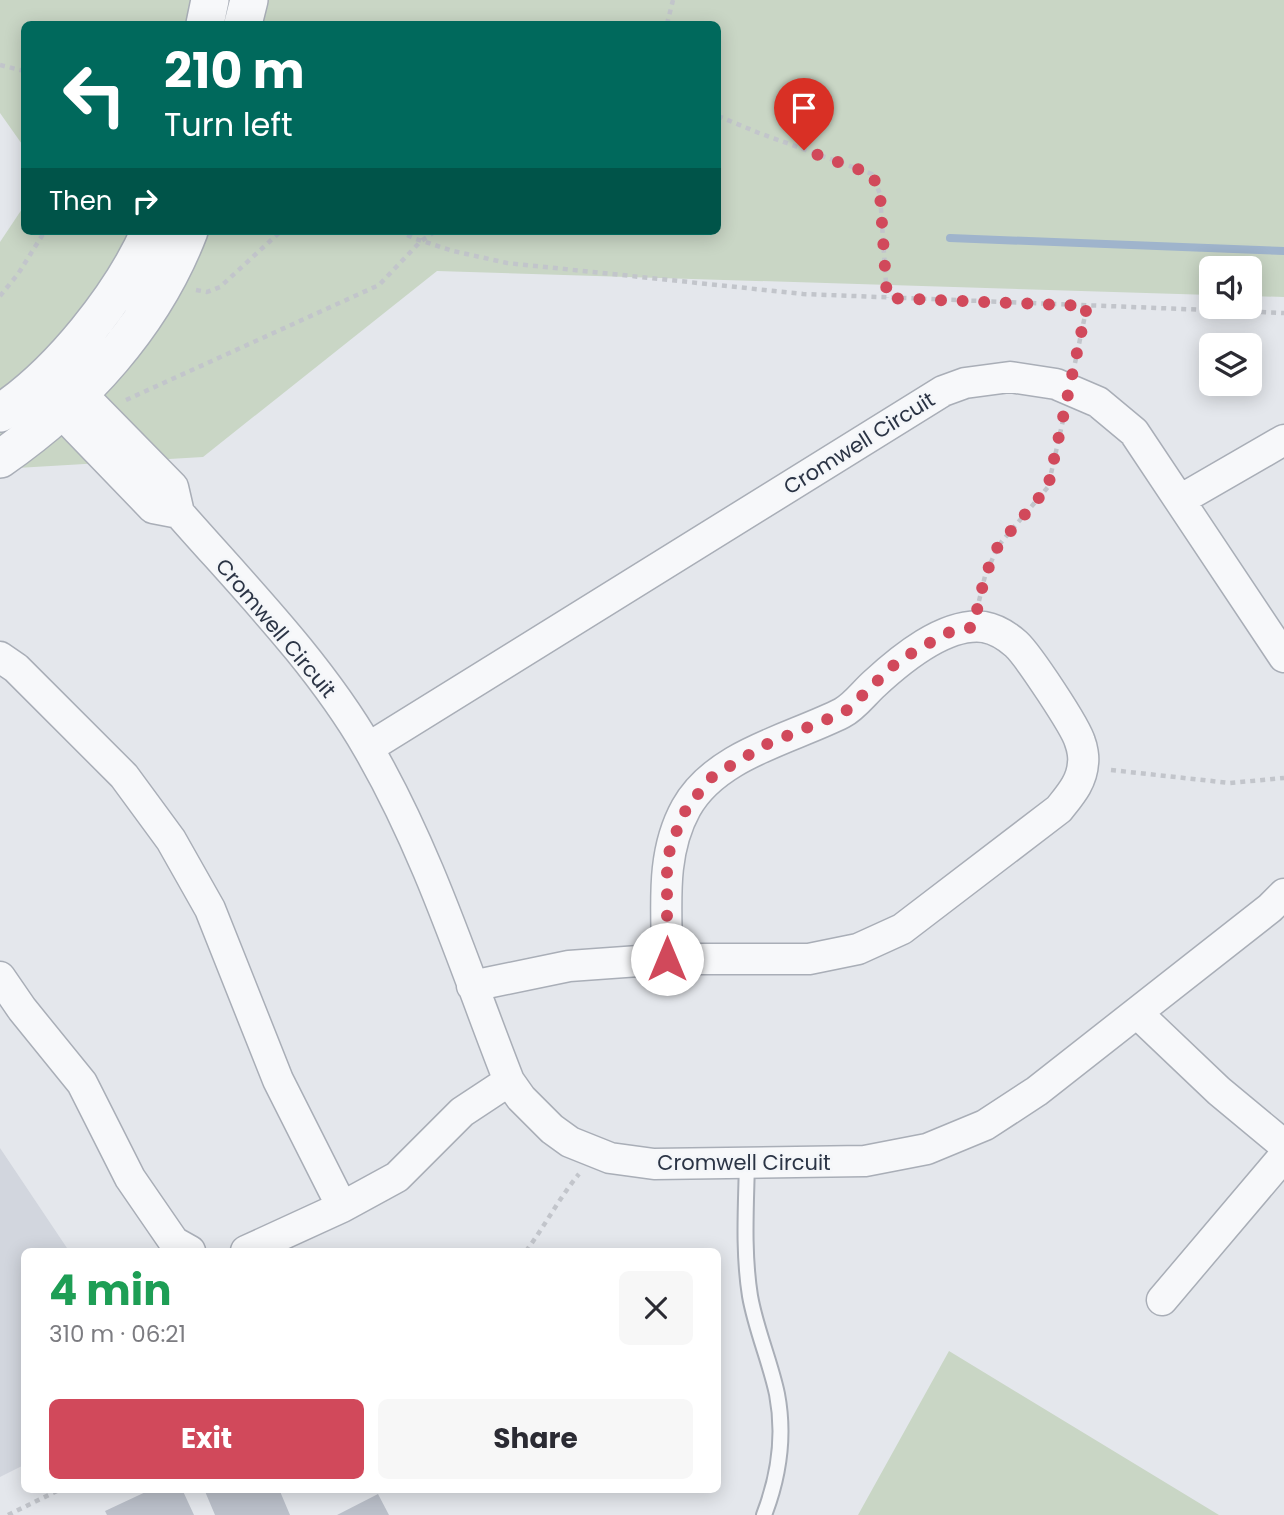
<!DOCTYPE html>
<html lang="en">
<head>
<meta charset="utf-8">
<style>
  body { margin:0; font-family:Poppins,sans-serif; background:#f7f7f7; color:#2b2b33; height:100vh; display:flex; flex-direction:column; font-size:26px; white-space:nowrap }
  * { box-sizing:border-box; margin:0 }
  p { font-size:23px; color:#7c7c81 }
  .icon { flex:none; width:38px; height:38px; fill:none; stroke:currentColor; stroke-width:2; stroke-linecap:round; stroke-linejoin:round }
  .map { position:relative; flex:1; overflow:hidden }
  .details { position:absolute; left:21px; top:1248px; width:700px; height:245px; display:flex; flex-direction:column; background:#fff; border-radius:10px; box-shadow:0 4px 18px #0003 }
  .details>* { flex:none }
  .top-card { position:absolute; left:21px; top:21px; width:700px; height:214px; border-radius:10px; box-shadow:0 4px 18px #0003; background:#00695c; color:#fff; overflow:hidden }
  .controls { position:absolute; left:1199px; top:256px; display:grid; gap:14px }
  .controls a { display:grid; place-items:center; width:63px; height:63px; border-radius:10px; background:#fff; box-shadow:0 4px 18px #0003; font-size:35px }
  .pin { position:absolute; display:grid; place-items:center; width:60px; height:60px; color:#fff; margin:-72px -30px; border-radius:50% 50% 50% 0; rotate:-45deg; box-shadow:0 0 7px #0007 }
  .pin .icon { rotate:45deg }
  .me { position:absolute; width:77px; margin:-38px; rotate:0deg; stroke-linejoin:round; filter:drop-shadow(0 0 5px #0008) }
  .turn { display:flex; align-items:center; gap:24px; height:147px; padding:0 28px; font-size:32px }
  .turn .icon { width:91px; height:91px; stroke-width:2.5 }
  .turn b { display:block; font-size:49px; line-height:60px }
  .then { display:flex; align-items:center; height:66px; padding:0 28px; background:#0003; gap:14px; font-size:26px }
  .round { display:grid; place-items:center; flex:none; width:74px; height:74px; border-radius:10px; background:#f7f7f7 }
  .summary { display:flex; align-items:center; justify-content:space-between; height:119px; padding:0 28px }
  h1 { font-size:42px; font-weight:700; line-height:52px; color:#1e9e55 }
  .cta { display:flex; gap:14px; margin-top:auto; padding:14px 28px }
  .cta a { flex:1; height:80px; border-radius:10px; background:#d1495b; color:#fff; font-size:28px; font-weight:700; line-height:80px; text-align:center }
  .cta a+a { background:#f7f7f7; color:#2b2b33 }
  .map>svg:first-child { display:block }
</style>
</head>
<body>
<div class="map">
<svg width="1284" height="1515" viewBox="0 0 1284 1515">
  <rect width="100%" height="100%" fill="#e4e7ec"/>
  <path fill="#d2d6de" d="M0,1148L69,1251H24V1465L0,1477Z"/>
  <path fill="#c9d6c5" d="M0,0H1284V297L1250,296V268H1211V295L437,271L203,457L0,469V242L24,206V231H718V24H24V147L0,113Z
    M949,1351L1219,1515H858Z"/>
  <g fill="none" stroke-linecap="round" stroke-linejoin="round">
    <path stroke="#9fb4cc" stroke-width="8" d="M950,238L1284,251"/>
  </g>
  <path fill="#bbc0ca" d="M152,1489H182L194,1515H107L105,1511Z
    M204,1489H279L290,1515H215Z
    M378,1494L389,1515H337Z"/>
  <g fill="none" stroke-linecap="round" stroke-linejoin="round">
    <defs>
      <path id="service" d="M747,1162C746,1207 743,1252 750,1296C756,1330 770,1361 777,1394C785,1436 779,1476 764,1515"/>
      <path id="minor" d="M64,376L173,487L179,513C244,587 319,663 368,748C429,853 465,969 509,1081L521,1098L552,1129L570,1142L610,1158L654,1164L865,1161L927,1149L985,1125L1037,1091L1270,908L1284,894
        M45,396L153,508L179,513
        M1180,500L1284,440
        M0,657L16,668L124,776L171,840L210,909L278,1080L342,1207
        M368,748L943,391L965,383L1010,377L1056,384L1098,402L1134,432L1284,657
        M0,977L22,1009L82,1083L130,1178L174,1242L190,1251
        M472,986L569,966L667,959C667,908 660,855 686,808C716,754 791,739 842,713C854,707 864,693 874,684C900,660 945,622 984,627C995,629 1007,636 1016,644C1028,655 1076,727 1080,742C1082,747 1084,757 1083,763C1082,782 1070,795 1059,809L902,929L858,949L809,959H667
        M1137,1013L1219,1091L1284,1145
        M246,1251L342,1207L397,1177L462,1112L509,1081
        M1162,1300L1284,1156"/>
      <path id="tertiary" d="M205,24L210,0
        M243,24L249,0
        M0,413C59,374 122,295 150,231
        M0,459C82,402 153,325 189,231"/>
    </defs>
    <use href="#service" stroke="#a9aeb7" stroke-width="18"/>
    <use href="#minor" stroke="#a9aeb7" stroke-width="33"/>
    <use href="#tertiary" stroke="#a9aeb7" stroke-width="40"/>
    <path stroke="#c2c5cb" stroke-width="4.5" stroke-dasharray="5 5" stroke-linecap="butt" d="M667,24L673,0
      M0,65L24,71
      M718,116L759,133L872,174L880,194L887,298
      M398,231L416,239L453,251L507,263L803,294L1284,313
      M196,290L207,292L220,287L281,231
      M0,296L18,274L45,231
      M1075,363L1087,306
      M126,400L379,285L421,241L436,231
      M979,601L985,576L998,546L1048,487L1064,416
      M1111,770L1230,783L1284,778
      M526,1251C545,1226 559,1198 579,1174
      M8,1515L61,1489"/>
    <use href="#service" stroke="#f7f8fa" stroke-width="14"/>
    <use href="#minor" stroke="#f7f8fa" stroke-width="30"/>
    <use href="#tertiary" stroke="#f7f8fa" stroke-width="37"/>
  </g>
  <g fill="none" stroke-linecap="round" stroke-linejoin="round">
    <path stroke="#d1495b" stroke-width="12" stroke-dasharray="0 21.6" d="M667,959V864L671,844L687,807L713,776L767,744L845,712L898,661L947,633L973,627L985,576L998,546L1048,487L1087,306L887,298L880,194L872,174L804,150"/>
  </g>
  <g text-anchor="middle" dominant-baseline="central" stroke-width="5" stroke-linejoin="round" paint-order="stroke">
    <g font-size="21" fill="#2b3445" stroke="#f4f6f9">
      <text transform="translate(859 443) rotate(-32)">Cromwell Circuit</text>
      <text transform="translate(276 628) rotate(50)">Cromwell Circuit</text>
      <text x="744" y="1162">Cromwell Circuit</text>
    </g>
  </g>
</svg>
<div class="controls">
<a><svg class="icon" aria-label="sound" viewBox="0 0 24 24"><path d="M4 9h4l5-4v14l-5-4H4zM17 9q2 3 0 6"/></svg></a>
<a><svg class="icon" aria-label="layers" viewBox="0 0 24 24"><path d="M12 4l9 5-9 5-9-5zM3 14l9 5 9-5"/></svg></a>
</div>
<div class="pin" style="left:804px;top:150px;background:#d93025"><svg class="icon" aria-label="arrive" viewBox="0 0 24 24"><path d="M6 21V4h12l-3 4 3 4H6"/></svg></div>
<svg class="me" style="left:667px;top:959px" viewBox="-20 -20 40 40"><circle r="19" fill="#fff"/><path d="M0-13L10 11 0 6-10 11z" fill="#d1495b"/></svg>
<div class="top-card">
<div class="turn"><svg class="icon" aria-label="left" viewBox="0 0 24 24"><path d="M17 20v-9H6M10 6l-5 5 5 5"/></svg><div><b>210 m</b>Turn left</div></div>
<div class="then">Then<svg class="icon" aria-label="right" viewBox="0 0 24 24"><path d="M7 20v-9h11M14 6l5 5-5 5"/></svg></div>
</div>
<section class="details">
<div class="summary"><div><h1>4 min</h1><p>310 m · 06:21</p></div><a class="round"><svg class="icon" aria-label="close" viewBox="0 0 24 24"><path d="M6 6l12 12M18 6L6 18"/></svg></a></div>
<div class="cta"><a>Exit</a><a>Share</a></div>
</section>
</div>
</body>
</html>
